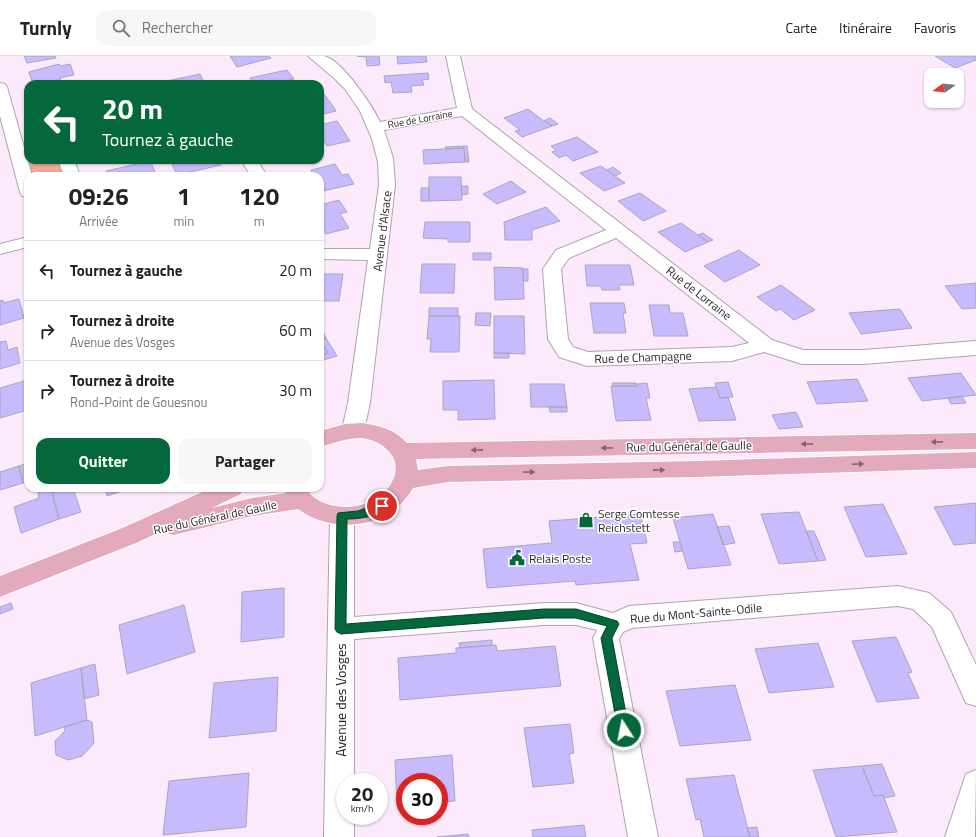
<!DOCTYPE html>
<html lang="fr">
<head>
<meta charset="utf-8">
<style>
  body { margin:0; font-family:"Titillium Web",sans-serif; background:#f6f6f6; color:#222; height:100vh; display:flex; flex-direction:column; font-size:15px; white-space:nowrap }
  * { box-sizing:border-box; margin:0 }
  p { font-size:13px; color:#767676 }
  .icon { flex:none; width:22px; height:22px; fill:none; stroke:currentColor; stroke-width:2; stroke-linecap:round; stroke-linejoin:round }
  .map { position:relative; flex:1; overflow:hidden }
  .sheet { position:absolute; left:24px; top:116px; width:300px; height:320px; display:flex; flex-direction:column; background:#fff; border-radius:12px; box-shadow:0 1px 3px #0004 }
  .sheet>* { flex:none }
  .banner { position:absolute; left:24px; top:24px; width:300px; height:84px; border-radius:12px; box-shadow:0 1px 3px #0004; background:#05673c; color:#fff; overflow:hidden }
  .needle { width:26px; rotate:255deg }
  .tools { position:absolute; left:924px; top:12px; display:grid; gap:8px }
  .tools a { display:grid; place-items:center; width:40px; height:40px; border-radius:8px; background:#fff; box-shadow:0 1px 3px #0004; font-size:20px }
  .speed { position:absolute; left:336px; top:717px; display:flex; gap:8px; font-size:20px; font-weight:700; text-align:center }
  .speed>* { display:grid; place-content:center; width:52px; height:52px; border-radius:50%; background:#fff; box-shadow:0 1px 3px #0004; line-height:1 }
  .speed small { font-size:10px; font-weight:400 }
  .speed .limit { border:6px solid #d22; background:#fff; color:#111 }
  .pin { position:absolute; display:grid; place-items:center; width:34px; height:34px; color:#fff; margin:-17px; border:2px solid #fff; border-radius:50%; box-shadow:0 1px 4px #0007 }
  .me { position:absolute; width:44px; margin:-22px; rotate:349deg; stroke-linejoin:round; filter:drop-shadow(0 0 3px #0008) }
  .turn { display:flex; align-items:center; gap:14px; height:84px; padding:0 12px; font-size:18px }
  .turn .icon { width:52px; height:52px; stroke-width:2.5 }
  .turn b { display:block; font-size:28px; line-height:34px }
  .eta { display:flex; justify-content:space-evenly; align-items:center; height:68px; text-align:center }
  .eta b { font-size:24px; font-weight:700; line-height:28px }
  .cta { display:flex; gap:8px; margin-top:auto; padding:8px 12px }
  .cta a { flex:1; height:46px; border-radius:12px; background:#05673c; color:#fff; font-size:16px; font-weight:700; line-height:46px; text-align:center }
  .cta a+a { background:#f6f6f6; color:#222 }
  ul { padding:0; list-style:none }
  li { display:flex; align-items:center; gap:12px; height:60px; padding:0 12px; border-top:1px solid #e0e0e0 }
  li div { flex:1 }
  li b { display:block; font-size:15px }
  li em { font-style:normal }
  header { display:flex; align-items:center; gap:24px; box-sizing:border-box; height:56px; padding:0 20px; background:#fff; border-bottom:1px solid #e0e0e0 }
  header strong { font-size:19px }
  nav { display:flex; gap:22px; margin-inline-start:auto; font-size:14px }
  .search { width:280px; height:36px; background:#f6f6f6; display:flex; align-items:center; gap:10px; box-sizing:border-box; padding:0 14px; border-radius:12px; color:#767676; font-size:15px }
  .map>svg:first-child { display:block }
</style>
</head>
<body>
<header>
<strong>Turnly</strong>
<div class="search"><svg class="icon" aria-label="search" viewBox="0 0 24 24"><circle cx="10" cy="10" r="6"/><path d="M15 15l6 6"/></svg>Rechercher</div>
<nav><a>Carte</a><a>Itinéraire</a><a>Favoris</a></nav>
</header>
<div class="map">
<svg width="976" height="781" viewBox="0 0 976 781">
  <rect width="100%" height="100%" fill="#fceafc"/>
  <path fill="#f2a896" d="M28,89V104H60L66,120H31L25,95Z"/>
  <path fill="#c7bbfe" stroke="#aaa6bc" d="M24,0H55L56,2L27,7Z
    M230,0H269L271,2L237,11Z
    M357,0H379L380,9L367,10L366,1Z
    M397,0H426L427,6L398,8Z
    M935,0H976V4L955,12Z
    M59,8L60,10L70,8L74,19L60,22L61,26L49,28H33L29,16Z
    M287,14L294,23L271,28H254L250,22Z
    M428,17L429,23L422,24L424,29L411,30L412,36L393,37L391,26L385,27L384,20Z
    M200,18L205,28H163L162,26Z
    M323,37L330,46L336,55L320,59V38Z
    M528,53L544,65L552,70L522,81L515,75L520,74L504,62Z
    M550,62L558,68L552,70L544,65Z
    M337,65L350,85L327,90L320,78V69Z
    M577,81L598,96L573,105L566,99L559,102L552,96L556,95L551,90Z
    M467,90L469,106H465L464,92L446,93L445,91Z
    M464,92L465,106L424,108L423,94Z
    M180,104H219L221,109L177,119L171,106Z
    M150,105L156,118L147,120H108L106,115Z
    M335,108L342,119L348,118L354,128L323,135L320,130V120H314L311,114Z
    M601,110L615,120L625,127L604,135L580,117Z
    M613,111L621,117L615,120L607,114Z
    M429,121H461L462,144L429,145Z
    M511,125L526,136L497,148L483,138Z
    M461,130H468V138L462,139Z
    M421,132H429V145H421Z
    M640,137L666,155L643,165L618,145Z
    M339,144L347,156L340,158L349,172L326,178L320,169V149Z
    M546,151L560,165L532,174V184H505L504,166Z
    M425,166H470V186H448V183L423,182Z
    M681,167L698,179L708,186L685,196L658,176Z
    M703,177L713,184L708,186L698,179Z
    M739,194L760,209L725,226L704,210Z
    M473,197H491V204H473Z
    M422,208H455L454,237H420Z
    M585,209H630L634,229H619L620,234H602L601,230H587Z
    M494,211L523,212L524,243L495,244Z
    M523,213H528V225H523Z
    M320,218H343L339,245H320Z
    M976,227V252L962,253L945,230Z
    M781,229L815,254L794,264L780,253L776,255L757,241Z
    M19,243L24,262L0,269V245L3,244V247Z
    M590,247H624L626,257H623L626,277H594Z
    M649,249H669L670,257H683L688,280H654Z
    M429,252H458V260H429Z
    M900,253L912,272L861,278L849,257Z
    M476,257H491L490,270L475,269Z
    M429,260H460L459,296H430L431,283H427Z
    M494,260H524L525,298L494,297Z
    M320,270L326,282L321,284L328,297L320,299Z
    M326,282L337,300L320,305V299L328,297L321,284Z
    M6,285L8,294L17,291L20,307L0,313V286Z
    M494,297H509V302H494Z
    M961,317L976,339L922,345L908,322Z
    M857,323L868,345L817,348L807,326Z
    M28,324V354L0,362V332Z
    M494,324L495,363L458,364V354H443V325Z
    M728,326L733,341L720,342L715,327Z
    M612,327H636V330H613Z
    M647,327L650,342H646L651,364L616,365L611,330H638L637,328Z
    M530,328H564L567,351H531Z
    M716,331L720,342L728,341L736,364L699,365L689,333Z
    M962,340L966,347L951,348L948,342Z
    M549,351H567V356H550Z
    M796,356L803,371L779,373L772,359Z
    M28,407V425L23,427L19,410Z
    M19,410L23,427L0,434V416Z
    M68,432H73L81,456L59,463L52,437Z
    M105,432H132L107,440Z
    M51,433L59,463L21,477L14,451L39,442L38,437Z
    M976,447V487L954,489L934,451Z
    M883,448L907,498L866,501L844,451Z
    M799,456L818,505L779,508L761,458Z
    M640,458L647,487L630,488L639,524L576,529L575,525L487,532L483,493L552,487L549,465Z
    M713,458L731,509L688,513L673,462Z
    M729,470L735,487L723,489L717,471Z
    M806,475H814L826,504L818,505Z
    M673,486H679L683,495L675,496Z
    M284,532V581L241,586L242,536Z
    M11,547L13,553L0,558V551Z
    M184,549L195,596L127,618L119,569Z
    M896,581L912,616L908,617L919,642L877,646L852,585Z
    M492,584V589L460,592L459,587Z
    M818,587L834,631L769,637L755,593Z
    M496,589L497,595L555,590L561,630L400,644L398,602L456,597V592Z
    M95,608L99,639L84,643L81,612Z
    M81,612L87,664L35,680L31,627Z
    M278,621L276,675L209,682L214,627Z
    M735,629L751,684L680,690L666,635Z
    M87,664L92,666L94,687L82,700L68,704L56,699L55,685L65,675L64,671Z
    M570,668L574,697L569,698L574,727L533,731L524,672Z
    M452,699L455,745L439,746V726H405V749L397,750L395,704Z
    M882,708L895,740L884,742L883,739L874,740L862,710Z
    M862,710L874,740L883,739L897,776L836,781L813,714Z
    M249,717L246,771L163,779L169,725Z
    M734,719L750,781H704L700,763L696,764L686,723Z
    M584,769L586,781H533L532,774Z
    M757,771L759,781H750L747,772Z
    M468,778L469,781H437Z"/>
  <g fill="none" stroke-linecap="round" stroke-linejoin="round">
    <defs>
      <path id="minor" d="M308,0C313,0 319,0 324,0C342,4 372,49 380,66L457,52L446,0H460L472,53L772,284L803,294H863L976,285V299L863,308H802L764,296L732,305L587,310L559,301L548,283L543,213L556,194L606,174L462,60L384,74L393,102L395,129L370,347L364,374L361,380L353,382L345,380L342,374L348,347L368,204L320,203V193H370L379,129L378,106L372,83L360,55L345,33L334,22ZM616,182L749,287L732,291L588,296L573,291L568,283L561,213L569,202Z
        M0,27L5,28L7,31L32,120H28V141L22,140L20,136L0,60Z
        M58,104H74L80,120H64Z
        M241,104H257L267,120H251Z
        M28,181V191L0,198V188Z
        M342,451L350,454L354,460V561L544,547H576L613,557L629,550L898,530L929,537L951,556L976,609V650L966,647L932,571L913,553L898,550L632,572L623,576L619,583L658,781H628L593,582L597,574L576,569H544L354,583V726H345V760H354V781H324L330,460L334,454Z
        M976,714L975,781H945L966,718Z"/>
      <path id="major" d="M362,367C379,369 396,374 407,387L976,377V393L416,403L418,414L448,410L698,405L976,396V412L698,421L448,426L413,432C391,472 334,480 298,453L252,460L174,479L166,477L164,474L136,487L0,541V520L120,473L211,432H244L241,438L212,452L252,442L286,437L284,432H306C312,443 325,449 337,450C345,452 355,451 364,448C388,441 410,411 384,391C378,386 370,383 362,382C347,382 334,387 320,391V375L345,368Z"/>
    </defs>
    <use href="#minor" stroke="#b2a1b2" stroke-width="2"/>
    <use href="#major" stroke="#fff" stroke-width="2"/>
    <use href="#minor" fill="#fff" fill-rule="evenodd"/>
    <use href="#major" fill="#e3a9bc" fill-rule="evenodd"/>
  </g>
  <defs><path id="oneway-solid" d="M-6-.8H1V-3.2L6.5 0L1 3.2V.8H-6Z"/></defs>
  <g fill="#846470">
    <use href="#oneway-solid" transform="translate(937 386) rotate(179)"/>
    <use href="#oneway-solid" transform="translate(807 388) rotate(179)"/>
    <use href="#oneway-solid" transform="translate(607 392) rotate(179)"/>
    <use href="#oneway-solid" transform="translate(477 394) rotate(179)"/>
    <use href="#oneway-solid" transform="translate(858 408) rotate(-2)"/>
    <use href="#oneway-solid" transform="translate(659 414) rotate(-1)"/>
    <use href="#oneway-solid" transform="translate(529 416) rotate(-1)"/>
  </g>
  <path fill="#05673c" stroke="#034327" d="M382,446L385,447L387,450C380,461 358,463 347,463L346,568L544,553H576L617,565L619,568L612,582L629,674L628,677L624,679L619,677L618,674L601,582L607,570L576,562H544L341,578L337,576L335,573L337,460L338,457L358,455Z"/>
  <defs>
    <symbol id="shop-bare" viewBox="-9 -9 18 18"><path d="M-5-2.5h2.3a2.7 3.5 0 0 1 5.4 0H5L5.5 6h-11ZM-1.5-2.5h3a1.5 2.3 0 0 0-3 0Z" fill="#05673c" stroke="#fff" stroke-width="2.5" paint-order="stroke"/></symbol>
    <symbol id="civic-bare" viewBox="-9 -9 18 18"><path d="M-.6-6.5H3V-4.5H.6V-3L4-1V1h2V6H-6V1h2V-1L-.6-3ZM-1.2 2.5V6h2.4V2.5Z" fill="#05673c" stroke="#fff" stroke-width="2.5" paint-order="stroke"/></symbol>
  </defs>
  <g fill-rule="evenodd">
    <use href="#shop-bare" x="575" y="453" width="22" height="22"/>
    <use href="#civic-bare" x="506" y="491" width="22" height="22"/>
  </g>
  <g text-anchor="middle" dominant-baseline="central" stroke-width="3" stroke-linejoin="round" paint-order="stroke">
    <g font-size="10" fill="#251f25" stroke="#fff">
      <text transform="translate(420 63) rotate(-10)">Rue de Lorraine</text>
    </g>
    <g font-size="12" fill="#251f25" stroke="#fff">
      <text transform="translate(382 175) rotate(-83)">Avenue d'Alsace</text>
      <text transform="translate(699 237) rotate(38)">Rue de Lorraine</text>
      <text transform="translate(643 301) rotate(-2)">Rue de Champagne</text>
      <text transform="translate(689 390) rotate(-1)">Rue du Général de Gaulle</text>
      <text transform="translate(215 461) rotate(-12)">Rue du Général de Gaulle</text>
      <text transform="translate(696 557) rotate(-5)">Rue du Mont-Sainte-Odile</text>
    </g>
    <g font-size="12" fill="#251f25" stroke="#fff" text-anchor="start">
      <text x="598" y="457">Serge Comtesse<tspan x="598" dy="14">Reichstett</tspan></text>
      <text x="529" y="502">Relais Poste</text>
    </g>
    <g font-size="14" fill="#251f25" stroke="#fff">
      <text transform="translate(340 644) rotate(-90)">Avenue des Vosges</text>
    </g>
  </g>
</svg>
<div class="tools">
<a><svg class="needle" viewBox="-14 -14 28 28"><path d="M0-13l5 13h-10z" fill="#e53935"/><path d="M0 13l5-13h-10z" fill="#767676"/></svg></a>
</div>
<div class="speed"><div>20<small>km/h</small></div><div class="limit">30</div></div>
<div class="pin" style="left:382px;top:450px;background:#d93025"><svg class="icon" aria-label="arrive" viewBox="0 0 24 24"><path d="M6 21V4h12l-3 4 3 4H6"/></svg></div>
<svg class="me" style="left:624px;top:674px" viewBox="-20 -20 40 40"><circle r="17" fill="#05673c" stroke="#fff" stroke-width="3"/><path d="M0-11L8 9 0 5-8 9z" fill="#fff"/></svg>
<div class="banner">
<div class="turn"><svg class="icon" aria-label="left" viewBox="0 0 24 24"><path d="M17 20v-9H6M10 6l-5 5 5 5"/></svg><div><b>20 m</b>Tournez à gauche</div></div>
</div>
<section class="sheet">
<div class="eta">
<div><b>09:26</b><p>Arrivée</p></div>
<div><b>1</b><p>min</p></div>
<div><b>120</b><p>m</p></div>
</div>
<ul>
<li><svg class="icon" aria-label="left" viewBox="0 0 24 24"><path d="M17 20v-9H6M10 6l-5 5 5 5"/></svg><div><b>Tournez à gauche</b></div><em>20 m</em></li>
<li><svg class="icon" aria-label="right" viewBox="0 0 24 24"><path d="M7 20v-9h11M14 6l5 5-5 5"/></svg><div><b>Tournez à droite</b><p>Avenue des Vosges</p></div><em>60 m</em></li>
<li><svg class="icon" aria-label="right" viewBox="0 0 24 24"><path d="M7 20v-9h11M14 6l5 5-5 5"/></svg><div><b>Tournez à droite</b><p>Rond-Point de Gouesnou</p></div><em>30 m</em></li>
</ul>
<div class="cta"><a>Quitter</a><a>Partager</a></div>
</section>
</div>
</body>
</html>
